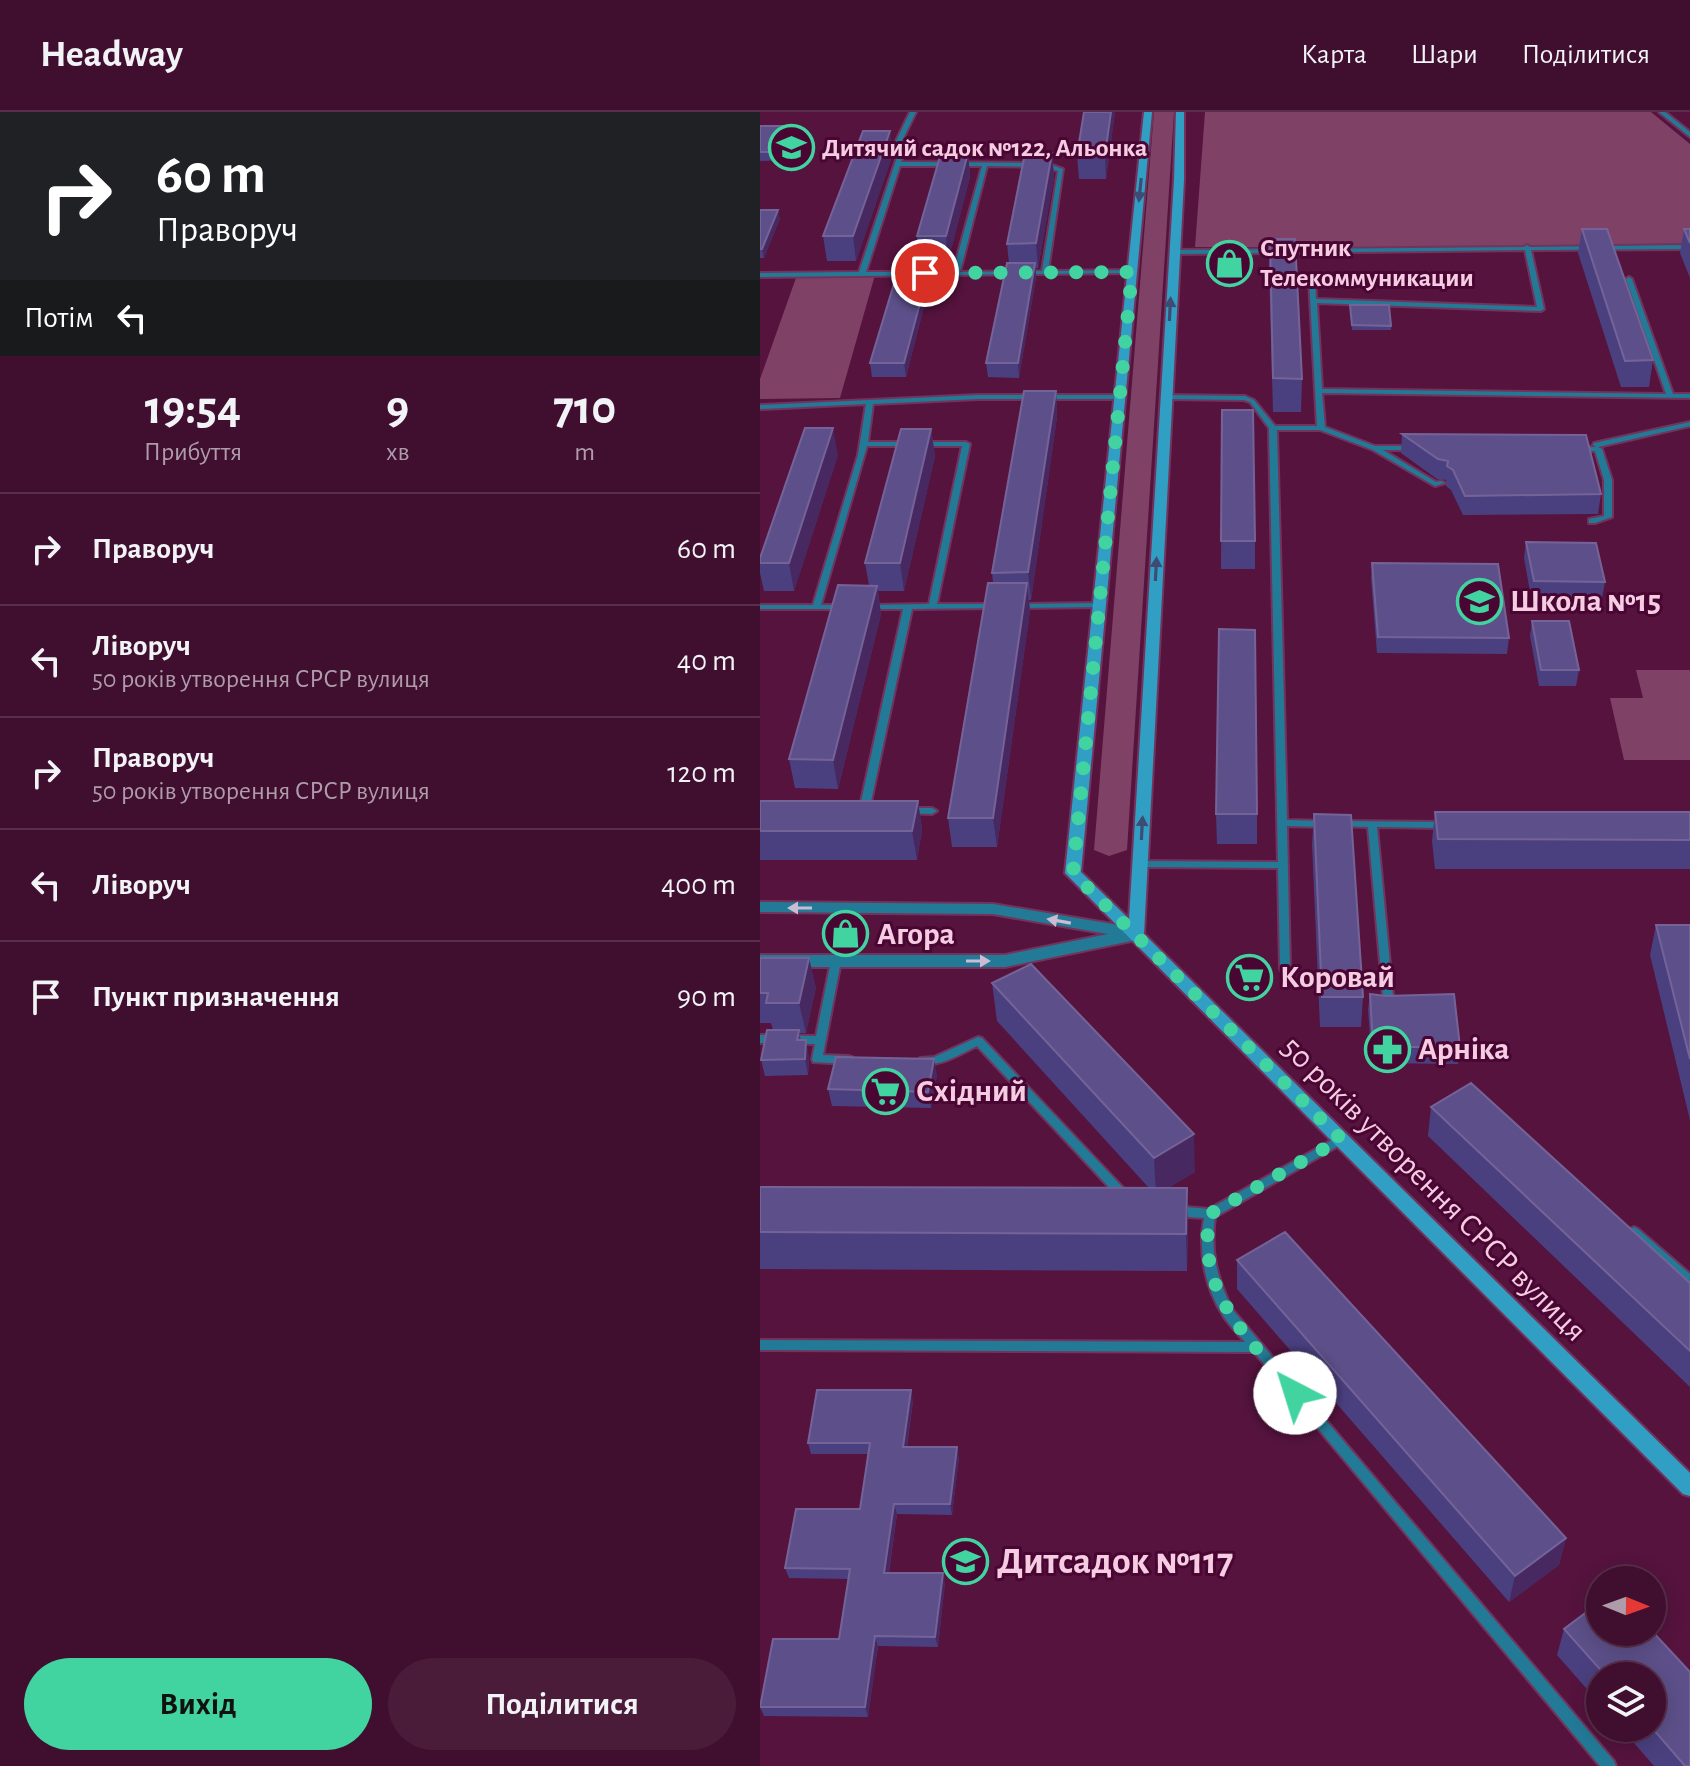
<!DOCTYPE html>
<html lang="uk">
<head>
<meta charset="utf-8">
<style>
  body { margin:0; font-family:"Alegreya Sans",sans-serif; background:#4b1c3a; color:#f1f3f6; height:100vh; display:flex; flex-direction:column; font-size:30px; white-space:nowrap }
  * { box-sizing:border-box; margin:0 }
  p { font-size:26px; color:#ae9caa }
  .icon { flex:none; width:44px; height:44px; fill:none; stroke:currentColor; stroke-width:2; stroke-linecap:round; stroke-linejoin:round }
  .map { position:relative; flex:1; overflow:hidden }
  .sheet { display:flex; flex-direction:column; background:#400e2e; width:760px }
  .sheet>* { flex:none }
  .guide { background:#202124; color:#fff; overflow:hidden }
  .needle { width:52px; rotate:91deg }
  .tools { position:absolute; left:826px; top:1454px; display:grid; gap:16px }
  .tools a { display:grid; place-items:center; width:80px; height:80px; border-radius:50%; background:#400e2e; box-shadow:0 4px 20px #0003,0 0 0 2px #592e4a; font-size:40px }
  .pin { position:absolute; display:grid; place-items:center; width:68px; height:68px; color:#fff; margin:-34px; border:4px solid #fff; border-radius:50%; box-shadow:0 2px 8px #0007 }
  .me { position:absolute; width:88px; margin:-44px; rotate:320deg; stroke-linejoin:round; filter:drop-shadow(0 0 6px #0008) }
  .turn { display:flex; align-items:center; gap:28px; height:168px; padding:0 24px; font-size:36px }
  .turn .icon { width:104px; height:104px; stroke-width:2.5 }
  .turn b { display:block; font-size:56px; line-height:68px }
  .then { display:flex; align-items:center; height:76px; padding:0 24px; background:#0003; gap:16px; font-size:30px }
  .eta { display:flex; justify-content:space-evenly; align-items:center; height:136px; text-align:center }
  .eta b { font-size:48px; font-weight:600; line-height:56px }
  .action { display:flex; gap:16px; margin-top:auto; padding:16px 24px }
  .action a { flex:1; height:92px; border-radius:48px; background:#42d4a0; color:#111; font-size:32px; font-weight:600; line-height:92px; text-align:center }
  .action a+a { background:#4b1c3a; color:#f1f3f6 }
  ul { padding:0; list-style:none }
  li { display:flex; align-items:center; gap:24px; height:112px; padding:0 24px; border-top:2px solid #592e4a }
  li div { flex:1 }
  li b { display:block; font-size:30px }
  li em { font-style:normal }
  header { display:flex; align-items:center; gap:48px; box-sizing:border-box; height:112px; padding:0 40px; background:#400e2e; border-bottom:2px solid #592e4a }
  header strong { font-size:38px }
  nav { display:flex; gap:44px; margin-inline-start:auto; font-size:28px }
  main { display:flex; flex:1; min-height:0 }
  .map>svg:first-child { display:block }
</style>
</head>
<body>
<header>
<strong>Headway</strong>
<nav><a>Карта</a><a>Шари</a><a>Поділитися</a></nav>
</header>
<main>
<section class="sheet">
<div class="guide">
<div class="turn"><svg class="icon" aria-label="right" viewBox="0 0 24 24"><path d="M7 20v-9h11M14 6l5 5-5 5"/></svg><div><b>60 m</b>Праворуч</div></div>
<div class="then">Потім<svg class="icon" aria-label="left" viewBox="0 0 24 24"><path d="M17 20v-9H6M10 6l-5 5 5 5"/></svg></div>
</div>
<div class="eta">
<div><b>19:54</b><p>Прибуття</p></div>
<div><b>9</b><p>хв</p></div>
<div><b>710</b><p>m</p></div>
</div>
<ul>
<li><svg class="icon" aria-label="right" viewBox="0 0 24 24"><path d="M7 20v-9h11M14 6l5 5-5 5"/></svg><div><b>Праворуч</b></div><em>60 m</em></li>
<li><svg class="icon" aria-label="left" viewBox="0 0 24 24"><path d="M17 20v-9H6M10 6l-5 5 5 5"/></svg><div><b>Ліворуч</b><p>50 років утворення СРСР вулиця</p></div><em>40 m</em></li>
<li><svg class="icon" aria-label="right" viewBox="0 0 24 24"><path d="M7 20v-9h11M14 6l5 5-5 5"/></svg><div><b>Праворуч</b><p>50 років утворення СРСР вулиця</p></div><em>120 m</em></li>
<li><svg class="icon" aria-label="left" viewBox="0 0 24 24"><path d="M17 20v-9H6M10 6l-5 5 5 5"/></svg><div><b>Ліворуч</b></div><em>400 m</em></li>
<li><svg class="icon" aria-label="arrive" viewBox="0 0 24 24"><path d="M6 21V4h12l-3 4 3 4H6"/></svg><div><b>Пункт призначення</b></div><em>90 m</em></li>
</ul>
<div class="action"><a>Вихід</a><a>Поділитися</a></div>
</section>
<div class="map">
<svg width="930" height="1654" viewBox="0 0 930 1654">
  <rect width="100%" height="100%" fill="#55133e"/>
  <path fill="#7f4166" d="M394,0H414L367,738L349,744L334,738Z
    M445,0H891L930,32V135H435Z
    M37,163H115L80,286L0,287V267Z
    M876,558H930V648H864L850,586H883Z"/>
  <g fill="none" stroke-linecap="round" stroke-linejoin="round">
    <defs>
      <path id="lane" d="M150,0H156L141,31L145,39L141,50L286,51L303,57L288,159L372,158L375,160L374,161L0,165V161L99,160L139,39L135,31ZM140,54H222L193,160H106ZM227,54L285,55L298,59L282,159L200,160Z
        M899,0H905L930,20V25Z
        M767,133L770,135L930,133V137L771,138L784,197L781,199L557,191L562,277L906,282L866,167L869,165L872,167L913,282H930V286L562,281L565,315L615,334H657L658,336L654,338H623L676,370L681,369L685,371L675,374L613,338L560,318H517L527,708L564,709L569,712L564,715L527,714L530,856L525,860L521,859L520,856L518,756L380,755L375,752L380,749L518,750L509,316L490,290L484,288L405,287L402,285L405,283L485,284L494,288L515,314H557L549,167L552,165L555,167L556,187L777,195L765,138L413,142L410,140L413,138L764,135Z
        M218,283H360L363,285L360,287H218L113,292L108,330H206L210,332L177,492H238L242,494L238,496L152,497L109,699L104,702L101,701L99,699L143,497H110L106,495L110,493L169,492L202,334H107L61,493H82L86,495L82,497H0V493H53L98,343L106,292L0,297V293Z
        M930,310V314L838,335L842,337L852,368V405L835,411H829V407L844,404V368L835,339H818L814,337L815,335H836L833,333L834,331Z
        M340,491H343V495L258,496L254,494L258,492Z
        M146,696H172L177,699L172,702L143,701L141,699Z
        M580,709L684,710L689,713L684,716L617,715L634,895L633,898H625L624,895L608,715L577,714L575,712L577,710Z
        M76,845L81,849L63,943L88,944L92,945L93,948L92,951L88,952L53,950L52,947L55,932L0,931V923L56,924L71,849Z
        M218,925L222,926L368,1081L370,1084L368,1087L364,1089L360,1087L217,934C199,943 180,955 160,952L159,949L160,946L174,945Z
        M581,1023L585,1024L587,1027L585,1030L455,1105C450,1141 457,1165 472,1197L854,1649L856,1654H840L494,1240L0,1238V1228L485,1230C478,1222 470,1214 464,1205C445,1176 438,1140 444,1106L414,1104L410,1102L408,1099L410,1096L414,1094L449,1097Z
        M874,1115L878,1117L930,1162V1174L926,1172L870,1123L868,1120L870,1117Z"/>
      <path id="street" d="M0,790L233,792L376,816L384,822L376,828L245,855H0V843H245L348,822L233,802L0,800Z"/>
      <path id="secondary" d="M384,0H392L321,760L369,807L414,68L416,0H424V68L384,822L930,1361V1384L923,1382L305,761Z"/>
    </defs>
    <use href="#lane" stroke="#72345c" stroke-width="4"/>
    <use href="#street" stroke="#72345c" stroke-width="4"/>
    <use href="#secondary" stroke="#72345c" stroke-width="4"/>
    <use href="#lane" fill="#237a97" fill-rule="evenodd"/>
    <use href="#street" fill="#237a97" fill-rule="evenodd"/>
    <use href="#secondary" fill="#319fc4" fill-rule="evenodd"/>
  </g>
  <path fill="#4b407f" d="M355,0L346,67H319L317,43Z
    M0,14L37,23L26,48L0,49Z
    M208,41L210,65L188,149H159L157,124Z
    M292,41L294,65L278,156H276V165L259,266L228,265L226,251L249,151L247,132Z
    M133,42L96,149H67L63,124Z
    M0,98L20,107L4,146H0Z
    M822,117L893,248L889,275H861L818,141Z
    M924,117H930V166L920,141Z
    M510,127L542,267L541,300H513L509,158Z
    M168,179L146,265H112L110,251Z
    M590,198L631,214V218H592Z
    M296,279L297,305L271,488H269L270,499L237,735H192L188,706L233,471L232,461Z
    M462,298L495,429V457H461Z
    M171,317L175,344L144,479H118L121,502L78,677L35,676L29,647L109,473L105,451Z
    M642,322L841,382L838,402L703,403L691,378L686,374V368L677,367L641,341Z
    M78,343L34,479H4L0,461V446Z
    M766,430L845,470L842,486L771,485L764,446Z
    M612,451L749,526L747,542L617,541L611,467Z
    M772,509L819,558L816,574H779L770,524Z
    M0,689H158L162,718L157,748H0Z
    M675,700H930V757H675L672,729Z
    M456,702H497V732H457Z
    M554,702L603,885L601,915H560L552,732Z
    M896,813H930V1008L890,843Z
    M0,846L56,875L46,921H39L41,928L49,945L48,963L5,964L1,948L13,918L11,911H0Z
    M232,871L435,1060L408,1076L428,1113L427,1159L0,1157V1075L389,1076L237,909Z
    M610,882L700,935L698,952L612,951L608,898Z
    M177,963L171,996L72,994L68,977Z
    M671,995L930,1171V1275L668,1024Z
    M477,1148L806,1426L799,1453L749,1490L477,1177Z
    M153,1289L147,1335L199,1345L192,1403L137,1402L129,1461L185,1471L178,1535L118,1534L108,1605L4,1604L0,1595L79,1527L88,1467L29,1466L25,1456L100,1397L108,1342H51L48,1331Z
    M840,1490V1520H892V1519L930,1560V1654H894L861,1616H892V1564H840V1592L797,1543L804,1517Z"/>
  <path fill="#472861" d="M351,0H355L346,67L345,43Z
    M36,14L37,23L26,48L24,40Z
    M130,19L133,42L96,149L93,124Z
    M208,41L210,65L188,149L186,124Z
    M292,41L294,65L278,156L276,131Z
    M18,98L20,107L4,146L2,137Z
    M275,151L276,165L259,266L258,251Z
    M167,165L168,179L146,265L144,251Z
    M296,279L297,305L271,488L268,460Z
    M73,316L78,343L34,479L29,451Z
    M171,317L175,344L144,479L140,451Z
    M267,471L270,499L237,735L233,706Z
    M117,474L121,502L78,677L73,648Z
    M158,689L162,718L157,748L152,719Z
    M49,846L56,875L46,921L39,891Z
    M46,928L49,945L48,963L45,947Z
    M174,947L177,963L171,996L168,980Z
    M434,1022L435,1060L396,1083L394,1046Z
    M427,1076L428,1113L427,1159L426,1122Z
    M151,1278L153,1289L145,1345L143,1335Z
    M197,1335L199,1345L192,1403L190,1392Z
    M134,1392L137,1402L127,1472L124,1461Z
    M806,1426L799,1453L749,1490L755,1464Z
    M183,1461L185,1471L178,1535L175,1525Z
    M115,1524L118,1534L108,1605L105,1595Z"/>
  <path fill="#5d508a" stroke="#756398" stroke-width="2" d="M324,0H351L345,43H317Z
    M0,14H36L24,40H0Z
    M103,19H130L93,124H63Z
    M181,41H208L186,124H157Z
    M265,41H292L276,131L247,132Z
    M0,98H18L2,137H0Z
    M822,117H847L893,248L865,249Z
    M924,117H930V131Z
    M510,127H535L542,267L513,266Z
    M247,151H275L258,251H226Z
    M136,165H167L144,251H110Z
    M590,193H629L631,214L592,213Z
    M264,279H296L268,460L232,461Z
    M462,298H493L495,429H461Z
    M45,316H73L29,451H0V446Z
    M141,317H171L140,451H105Z
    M642,322L826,323L841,382L705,384L693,358L687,354L688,349L678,347Z
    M766,430L836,431L845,470L774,469Z
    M612,451L738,452L749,526L618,525Z
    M228,471H267L233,706H188Z
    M78,473L117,474L73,648L29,647Z
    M772,509H809L819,558H781Z
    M459,517L495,518L497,702H456Z
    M0,689H158L152,719H0Z
    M675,700H930V728L678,727Z
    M554,702L591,703L603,885H562Z
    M896,813H930V947Z
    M0,846H49L39,891H6L8,881H0Z
    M271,852L434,1022L394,1046L232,871Z
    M610,882L626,884L694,882L700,935H613Z
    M7,918H39L37,928H46L45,947L1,948Z
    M76,945L174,947L168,980L68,977Z
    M711,971L930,1171V1239L671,995Z
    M0,1075L427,1076L426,1122L0,1120Z
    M525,1120L806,1426L755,1464L477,1148Z
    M57,1278H151L143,1335H197L190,1392H134L124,1461H183L175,1525L115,1524L105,1595H0L13,1527H79L90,1457L25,1456L36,1397H100L110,1331H48Z
    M840,1490V1520H892V1519L930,1560V1654H925L892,1616V1564H846L804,1517Z"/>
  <defs><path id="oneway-solid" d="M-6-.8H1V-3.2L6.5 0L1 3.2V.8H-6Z" transform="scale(2)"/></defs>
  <g fill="#3e4b74">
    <use href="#oneway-solid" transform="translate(380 78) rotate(96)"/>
    <use href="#oneway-solid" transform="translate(410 197) rotate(-87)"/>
    <use href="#oneway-solid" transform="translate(396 457) rotate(-87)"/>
    <use href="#oneway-solid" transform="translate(382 716) rotate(-87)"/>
  </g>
  <g fill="#cbbcd3">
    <use href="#oneway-solid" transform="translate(40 796) rotate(-180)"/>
    <use href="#oneway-solid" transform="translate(299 809) rotate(-170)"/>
    <use href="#oneway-solid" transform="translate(218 849)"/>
  </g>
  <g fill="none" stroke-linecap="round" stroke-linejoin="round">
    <path stroke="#42d4a0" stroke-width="14" stroke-dasharray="0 25.2" d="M165,161L372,160L313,761L581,1027L450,1102C435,1181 489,1226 535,1281"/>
  </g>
  <defs>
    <symbol id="school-ring" viewBox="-11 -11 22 22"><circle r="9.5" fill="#490633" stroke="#42d4a0" stroke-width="1.5"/><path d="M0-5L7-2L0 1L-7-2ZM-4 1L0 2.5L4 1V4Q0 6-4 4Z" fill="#42d4a0"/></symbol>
    <symbol id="shop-ring" viewBox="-11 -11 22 22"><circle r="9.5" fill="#490633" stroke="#42d4a0" stroke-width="1.5"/><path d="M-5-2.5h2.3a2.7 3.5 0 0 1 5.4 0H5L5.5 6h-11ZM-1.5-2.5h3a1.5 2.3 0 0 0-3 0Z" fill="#42d4a0"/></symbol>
    <symbol id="supermarket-ring" viewBox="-11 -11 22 22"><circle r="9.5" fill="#490633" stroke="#42d4a0" stroke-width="1.5"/><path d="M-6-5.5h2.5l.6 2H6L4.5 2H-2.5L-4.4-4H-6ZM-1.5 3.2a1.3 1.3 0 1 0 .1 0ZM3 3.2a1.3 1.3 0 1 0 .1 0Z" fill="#42d4a0"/></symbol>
    <symbol id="pharmacy-ring" viewBox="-11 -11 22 22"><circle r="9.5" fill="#490633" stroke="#42d4a0" stroke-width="1.5"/><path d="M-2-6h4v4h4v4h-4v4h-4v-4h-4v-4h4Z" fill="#42d4a0"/></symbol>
  </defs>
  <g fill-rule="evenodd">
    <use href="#school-ring" x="6" y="10" width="51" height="51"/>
    <use href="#shop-ring" x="444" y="126" width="51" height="51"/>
    <use href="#school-ring" x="694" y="464" width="51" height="51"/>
    <use href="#shop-ring" x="60" y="796" width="51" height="51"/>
    <use href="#supermarket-ring" x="464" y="840" width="51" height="51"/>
    <use href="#pharmacy-ring" x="602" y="912" width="51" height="51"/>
    <use href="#supermarket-ring" x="100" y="954" width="51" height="51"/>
    <use href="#school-ring" x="180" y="1424" width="51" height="51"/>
  </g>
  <g text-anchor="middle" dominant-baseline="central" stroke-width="6" stroke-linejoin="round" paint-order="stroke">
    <g font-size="26" font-weight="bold" fill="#f5cce2" stroke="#490633" text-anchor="start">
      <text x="62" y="36">Дитячий садок №122, Альонка</text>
      <text x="500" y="136">Спутник<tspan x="500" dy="30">Телекоммуникации</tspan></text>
    </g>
    <g font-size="32" font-weight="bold" fill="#f5cce2" stroke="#490633" text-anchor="start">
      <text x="750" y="489">Школа №15</text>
      <text x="117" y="822">Агора</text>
      <text x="520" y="865">Коровай</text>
      <text x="658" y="937">Арніка</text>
      <text x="156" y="979">Східний</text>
    </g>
    <g font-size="32" fill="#f5cce2" stroke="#490633">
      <text transform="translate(674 1077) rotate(45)">50 років утворення СРСР вулиця</text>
    </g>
    <g font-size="38" font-weight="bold" fill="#f5cce2" stroke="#490633" text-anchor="start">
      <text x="237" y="1450">Дитсадок №117</text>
    </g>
  </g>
</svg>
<div class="tools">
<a><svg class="needle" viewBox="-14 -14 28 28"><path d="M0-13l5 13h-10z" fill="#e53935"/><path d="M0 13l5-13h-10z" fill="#ae9caa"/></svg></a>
<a><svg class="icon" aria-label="layers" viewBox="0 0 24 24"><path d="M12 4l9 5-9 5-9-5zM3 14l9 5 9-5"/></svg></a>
</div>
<div class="pin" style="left:165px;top:161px;background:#d93025"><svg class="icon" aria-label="arrive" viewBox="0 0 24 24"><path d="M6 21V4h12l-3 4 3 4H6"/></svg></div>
<svg class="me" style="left:535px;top:1281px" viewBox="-20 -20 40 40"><circle r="19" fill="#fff"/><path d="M0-13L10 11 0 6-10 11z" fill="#42d4a0"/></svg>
</div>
</main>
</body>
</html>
